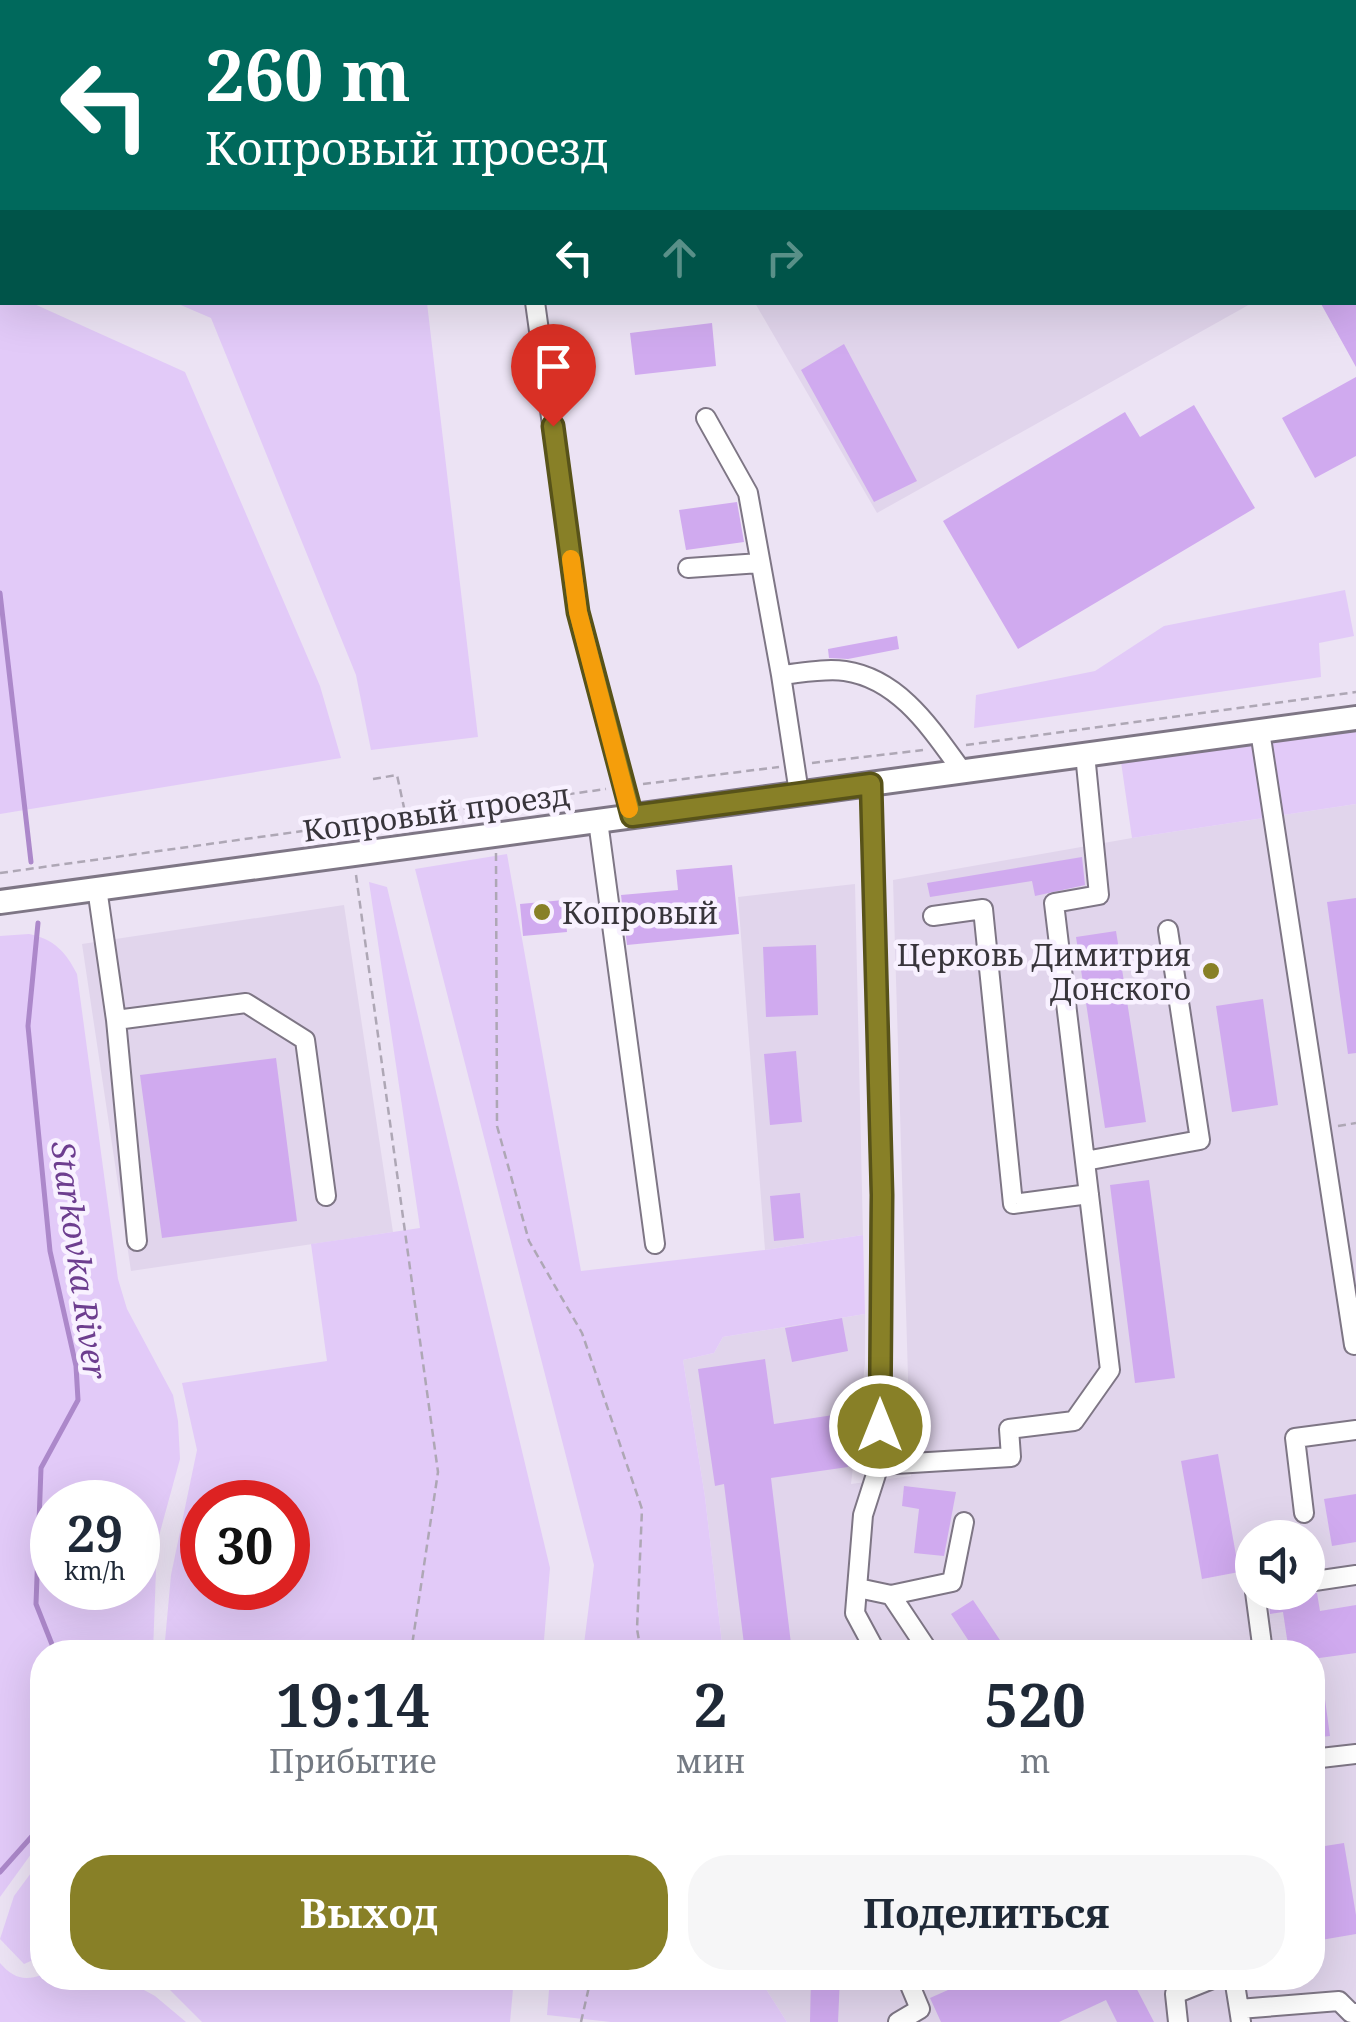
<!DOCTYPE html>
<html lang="ru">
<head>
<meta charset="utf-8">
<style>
  body { margin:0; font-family:"Noto Serif",serif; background:#f6f6f7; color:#1f2937; height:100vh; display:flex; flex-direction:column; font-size:38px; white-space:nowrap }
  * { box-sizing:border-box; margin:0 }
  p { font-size:32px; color:#747a83 }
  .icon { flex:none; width:55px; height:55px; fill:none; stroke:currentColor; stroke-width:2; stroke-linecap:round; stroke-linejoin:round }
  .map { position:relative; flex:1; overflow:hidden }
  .drawer { position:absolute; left:30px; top:1640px; width:1295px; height:350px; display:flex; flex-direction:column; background:#fff; border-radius:40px; box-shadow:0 10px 40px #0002 }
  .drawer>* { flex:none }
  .top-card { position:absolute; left:0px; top:0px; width:1358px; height:305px; box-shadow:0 10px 40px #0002; background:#00695c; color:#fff; overflow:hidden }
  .controls { position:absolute; left:1235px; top:1520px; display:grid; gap:20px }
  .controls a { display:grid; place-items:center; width:90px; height:90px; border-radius:50%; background:#fff; box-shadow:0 10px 40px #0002; font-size:50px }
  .speed { position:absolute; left:30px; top:1480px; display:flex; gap:20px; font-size:50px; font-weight:700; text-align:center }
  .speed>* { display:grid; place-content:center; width:130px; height:130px; border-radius:50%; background:#fff; box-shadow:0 10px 40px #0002; line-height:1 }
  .speed small { font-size:25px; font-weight:400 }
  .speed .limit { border:15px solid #d22; background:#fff; color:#111 }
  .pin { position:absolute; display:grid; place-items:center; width:85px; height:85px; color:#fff; margin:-102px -42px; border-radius:50% 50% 50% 0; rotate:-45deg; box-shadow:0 0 10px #0007 }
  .pin .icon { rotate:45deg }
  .me { position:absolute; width:110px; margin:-55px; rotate:0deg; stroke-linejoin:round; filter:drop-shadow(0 0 8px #0008) }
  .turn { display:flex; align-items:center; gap:35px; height:210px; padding:0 40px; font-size:45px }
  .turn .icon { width:130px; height:130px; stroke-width:2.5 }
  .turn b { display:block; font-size:70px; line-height:85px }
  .lanes { display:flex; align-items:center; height:95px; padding:0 40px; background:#0003; justify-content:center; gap:50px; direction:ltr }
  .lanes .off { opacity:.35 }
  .eta { display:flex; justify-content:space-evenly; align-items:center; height:170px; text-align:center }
  .eta b { font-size:60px; font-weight:700; line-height:70px }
  .primary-button { display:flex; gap:20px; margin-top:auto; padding:20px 40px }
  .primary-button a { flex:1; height:115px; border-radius:40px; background:#888027; color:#fff; font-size:40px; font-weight:700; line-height:115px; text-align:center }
  .primary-button a+a { background:#f6f6f7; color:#1f2937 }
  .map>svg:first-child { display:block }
</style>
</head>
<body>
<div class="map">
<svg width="1356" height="2022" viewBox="0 0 1356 2022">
  <rect width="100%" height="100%" fill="#ece3f4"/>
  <path fill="#e1d5ec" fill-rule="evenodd" d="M0,0H54L2,2L0,117Z
    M586,0H1159L1160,2H588Z
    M755,303H1252L877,513Z
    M1356,804V2022H787L759,1978H1312V1652H723L705,1497L683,1360L714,1353L723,1337L865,1314V1364L851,1484L911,1476L893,880L1132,838ZM1252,1538H1308V1592H1252Z
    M855,884L863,1235L765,1250L738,897Z
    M344,905L393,1232L131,1271L82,944Z"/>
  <path fill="#e2caf8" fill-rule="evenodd" d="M212,0H584L585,2H210Z
    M1205,0H1356V135L1355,2Z
    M0,288L2,302L32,303L185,372L320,686L341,758L0,814Z
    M176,303H427L478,737L371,750L356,675L211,318Z
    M1345,590L1354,636L1319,643L1321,677L974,728L976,695L1095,671L1164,626Z
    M1356,727V804L1132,838L1121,762Z
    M507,854L581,1271L765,1250L863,1235L865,1314L723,1337L714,1353L683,1360L705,1497L723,1652H583L594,1565L415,869Z
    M369,882L387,887L550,1568L543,1652H164L171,1575L197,1450L182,1383L327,1361L311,1244L420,1228ZM202,1502H288V1588H202Z
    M29,934C54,939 66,952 77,974L118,1279L127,1309L173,1395L178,1421L180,1459L157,1543L153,1652H42V1839L0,1897V936ZM52,1502H138V1588H52Z
    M42,1858V1956L24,1964L0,1939L14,1896Z
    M0,1963C13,1978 24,1981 42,1975V1978H122L155,1996L186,2022H0Z
    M152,1978H514L510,2022H202L161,1981Z
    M550,1978H759L787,2022H611L547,2015Z"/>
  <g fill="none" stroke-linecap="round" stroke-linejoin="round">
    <path stroke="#ac88ca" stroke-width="5" d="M88,2L89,0
      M0,224L2,220
      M0,593L31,862
      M38,923L28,1026L50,1251L76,1366L78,1400L41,1468L36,1604L55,1652
      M0,1872L42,1825"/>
  </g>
  <path fill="#d0aaef" d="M1320,302H1356V367Z
    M712,323L716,366L635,375L630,333Z
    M844,344L917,481L874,502L801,370Z
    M1356,377V456L1315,478L1282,418Z
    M1194,405L1255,508L1018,649L943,521L1125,412L1140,437Z
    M737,502L744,542L686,550L679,510Z
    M897,636L899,649L848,659L829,658L828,649Z
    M1082,857L1085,885L1035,896L1032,881L930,897L927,883Z
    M732,865L739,934L627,945L621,895L678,890L676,870Z
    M1356,898V1053L1348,1054L1327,902Z
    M564,900L567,932L523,936L520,904Z
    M1116,931L1146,1122L1105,1128L1076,937Z
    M816,945L818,1015L766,1017L763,947Z
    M1263,999L1278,1105L1232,1112L1216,1006Z
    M796,1051L802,1122L770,1125L764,1054Z
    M276,1058L297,1221L162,1238L140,1075Z
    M1149,1180L1175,1378L1135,1383L1110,1185Z
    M800,1193L804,1238L774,1241L770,1196Z
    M842,1318L848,1351L792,1362L785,1328Z
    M765,1359L774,1424L840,1414L848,1467L771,1478L792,1652H745L724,1484L715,1486L698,1369Z
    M1218,1454L1239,1572L1202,1579L1181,1461Z
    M904,1486L956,1492L944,1556L914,1553L919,1509L902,1506Z
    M1356,1494V1542L1332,1546L1324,1499Z
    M1317,1593L1320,1611L1356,1605V1653L1312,1659V1652H1289L1283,1612L1270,1614L1269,1600Z
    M973,1600L1008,1652H976L951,1614Z
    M1321,1670L1330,1736L1312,1738V1671Z
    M1344,1843L1356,1915V1934L1321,1940L1312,1891V1848Z
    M811,1978H840L838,2022H810Z
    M975,1978H985L990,1987L1010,1978H1131L1154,2022H1117L1106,2000L1059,2022H941L930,1998Z"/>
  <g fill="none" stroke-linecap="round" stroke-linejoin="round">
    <defs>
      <path id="minor" d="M1355,159L1356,158
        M1355,233H1356
        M535,302L578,612L632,816
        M706,418L748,493L781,675L799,793
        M688,568L760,563
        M781,675C801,673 825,668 845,671C900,679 932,730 962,771
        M1260,731L1354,1345
        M871,783L881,1195L879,1465L863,1515L855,1613L876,1652
        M598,821L655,1244
        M97,888L116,1020L246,1003L305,1040L326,1196
        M933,916L983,909L1013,1204L1089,1194
        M116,1020L137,1241
        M1085,1161L1200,1140L1168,930
        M879,1465L1011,1457L1009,1429L1074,1421L1110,1370L1054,903L1099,895L1085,754
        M1304,1513L1295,1438L1356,1430
        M1308,1582L1356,1575
        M858,1588L891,1595L929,1652
        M1255,1592L1263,1652
        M891,1595L952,1582L964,1522
        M1312,1759L1356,1754
        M1234,1978L1239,2009
        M898,2022L920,2009L907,1978
        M1178,2022L1175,1994L1215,1978
        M1241,2022L1239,2009L1339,2001L1351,2013H1356"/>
      <path id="major" d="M0,902L1356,718"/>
    </defs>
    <use href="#minor" stroke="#7e7685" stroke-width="22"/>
    <use href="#major" stroke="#7e7685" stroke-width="28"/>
    <path stroke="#aea7b5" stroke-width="2.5" stroke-dasharray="8 5" stroke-linecap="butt" d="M966,745L1356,692
      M812,763L923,750
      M373,779L397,775L406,817
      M643,784L779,767
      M496,853L497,1126L529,1241L582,1333L642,1509L637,1629L641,1652
      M0,873L606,789
      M356,875L438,1472L411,1652
      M1338,1126L1356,1123
      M581,1978L586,1990
      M581,2022L591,1978"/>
    <use href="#minor" stroke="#fff" stroke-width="18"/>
    <use href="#major" stroke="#fff" stroke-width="22"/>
  </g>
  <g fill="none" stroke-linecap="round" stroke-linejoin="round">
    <defs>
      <path id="route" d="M553,426L578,612L632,816L871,784L882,1195L880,1426"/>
    </defs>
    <use href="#route" stroke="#585319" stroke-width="25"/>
    <use href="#route" stroke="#888027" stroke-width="18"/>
    <path stroke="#f59e0b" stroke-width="18" d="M571,559L578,612L629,809"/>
  </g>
  <g fill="#888027" stroke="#f8f1ff" stroke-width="4">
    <circle cx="542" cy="912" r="10"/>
    <circle cx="1211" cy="971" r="10"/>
  </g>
  <g text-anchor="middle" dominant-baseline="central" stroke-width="9" stroke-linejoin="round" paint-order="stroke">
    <g font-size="30" fill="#38353b" stroke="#f8f1ff">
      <text transform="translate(436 812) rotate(-8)">Копровый проезд</text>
    </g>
    <g font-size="30" fill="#38353b" stroke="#f8f1ff" text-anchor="start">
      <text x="562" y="912">Копровый</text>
      <text x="1191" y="954" text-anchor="end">Церковь Димитрия<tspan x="1191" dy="34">Донского</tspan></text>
    </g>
    <g font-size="32" font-style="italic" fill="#6d3e8f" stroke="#f8f1ff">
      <text transform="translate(80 1260) rotate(82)">Starkovka River</text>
    </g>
  </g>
</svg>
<div class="controls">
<a><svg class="icon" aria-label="sound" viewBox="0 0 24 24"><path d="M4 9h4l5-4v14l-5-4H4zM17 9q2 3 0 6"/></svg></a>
</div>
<div class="speed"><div>29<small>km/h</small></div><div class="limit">30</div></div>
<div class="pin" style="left:553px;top:426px;background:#d93025"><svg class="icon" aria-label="arrive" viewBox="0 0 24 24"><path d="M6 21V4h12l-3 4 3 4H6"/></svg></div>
<svg class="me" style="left:880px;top:1426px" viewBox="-20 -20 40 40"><circle r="17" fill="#888027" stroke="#fff" stroke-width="3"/><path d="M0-11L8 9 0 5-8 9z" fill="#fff"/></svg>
<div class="top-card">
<div class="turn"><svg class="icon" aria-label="left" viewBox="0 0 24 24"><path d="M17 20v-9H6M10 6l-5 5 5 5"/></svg><div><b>260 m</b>Копровый проезд</div></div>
<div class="lanes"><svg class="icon" aria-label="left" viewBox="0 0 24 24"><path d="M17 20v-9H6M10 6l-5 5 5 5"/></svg><svg class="icon off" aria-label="ahead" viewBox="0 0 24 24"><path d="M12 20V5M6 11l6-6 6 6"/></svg><svg class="icon off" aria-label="right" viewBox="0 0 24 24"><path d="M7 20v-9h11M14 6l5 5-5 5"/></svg></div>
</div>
<section class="drawer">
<div class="eta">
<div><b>19:14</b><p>Прибытие</p></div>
<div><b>2</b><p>мин</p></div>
<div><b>520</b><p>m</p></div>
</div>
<div class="primary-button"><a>Выход</a><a>Поделиться</a></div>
</section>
</div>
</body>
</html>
